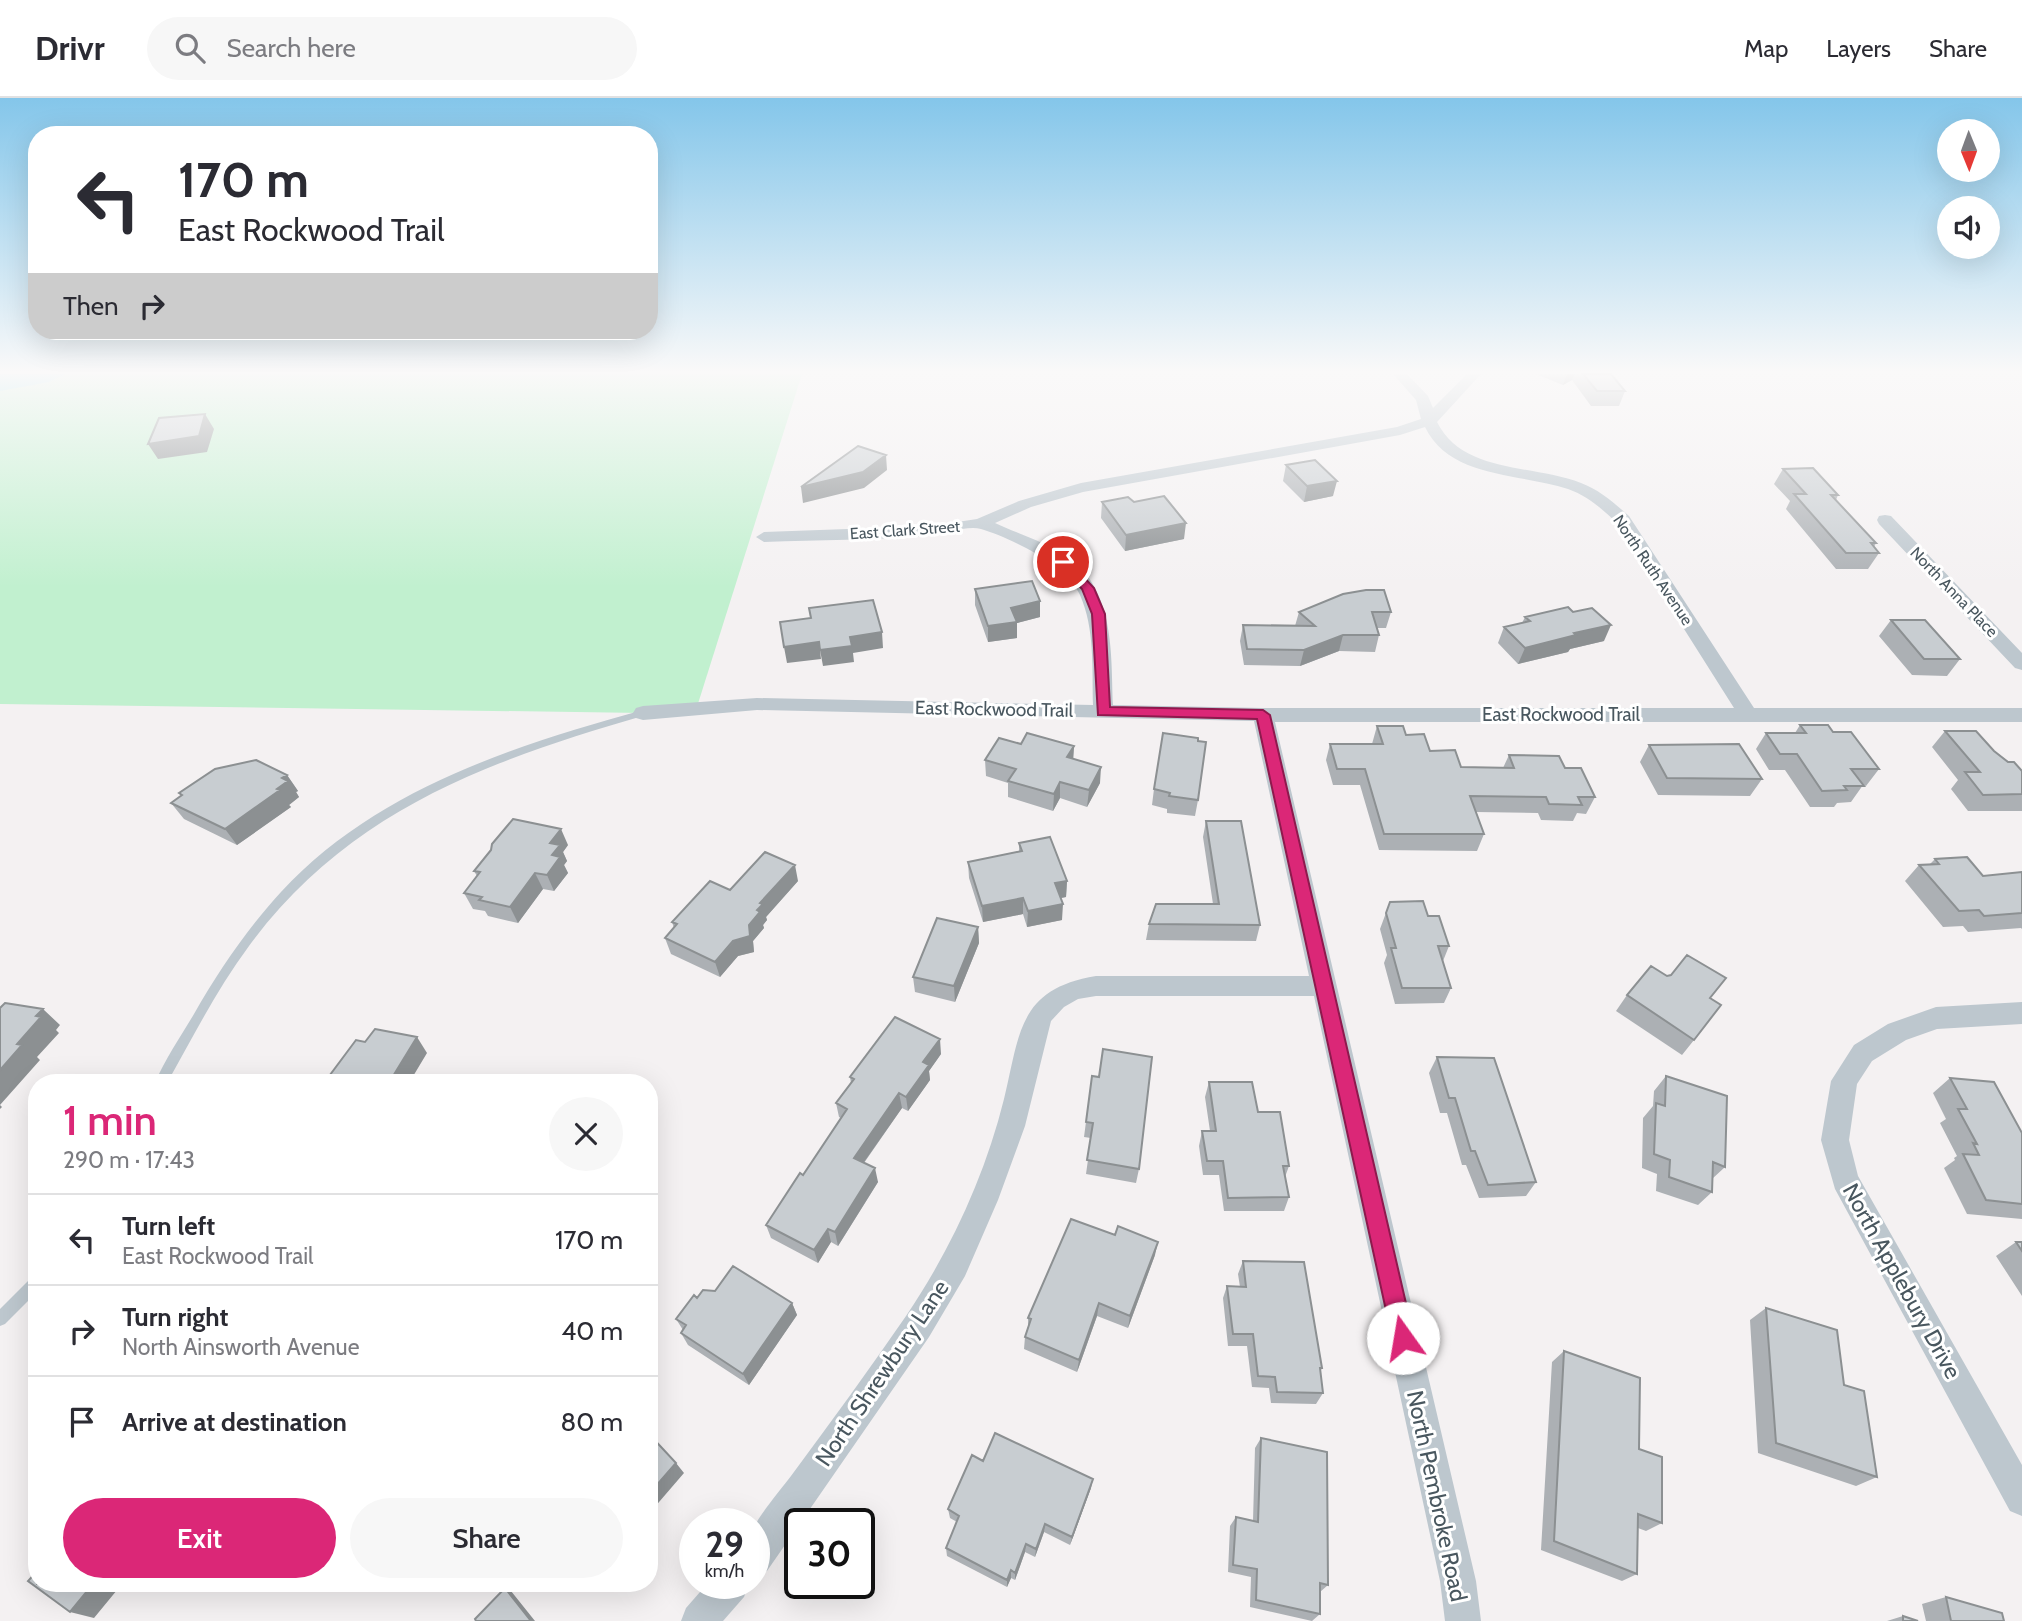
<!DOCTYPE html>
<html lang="en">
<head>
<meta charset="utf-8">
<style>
  body { margin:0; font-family:Cabin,sans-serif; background:#f7f7f7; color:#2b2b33; height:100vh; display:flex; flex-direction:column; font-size:26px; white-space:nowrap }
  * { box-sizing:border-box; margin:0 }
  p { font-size:23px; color:#7c7c81 }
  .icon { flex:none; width:38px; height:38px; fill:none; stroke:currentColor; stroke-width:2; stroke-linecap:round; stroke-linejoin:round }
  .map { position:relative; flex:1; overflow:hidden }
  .panel { position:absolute; left:28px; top:976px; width:630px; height:518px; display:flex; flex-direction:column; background:#fff; border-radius:28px; box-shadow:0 7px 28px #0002 }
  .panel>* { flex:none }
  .top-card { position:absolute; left:28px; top:28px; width:630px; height:214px; border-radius:28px; box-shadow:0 7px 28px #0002; background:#fff; color:#2b2b33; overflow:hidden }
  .needle { width:46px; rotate:179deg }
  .fabs { position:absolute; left:1937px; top:21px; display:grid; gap:14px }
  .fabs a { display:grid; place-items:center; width:63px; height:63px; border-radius:50%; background:#fff; box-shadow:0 7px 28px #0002; font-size:35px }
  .speed { position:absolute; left:679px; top:1410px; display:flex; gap:14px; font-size:35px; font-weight:700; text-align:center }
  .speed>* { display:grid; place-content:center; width:91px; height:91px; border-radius:50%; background:#fff; box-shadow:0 7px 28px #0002; line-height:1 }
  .speed small { font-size:18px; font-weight:400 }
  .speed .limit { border:4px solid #111; border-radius:10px; background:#fff; color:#111 }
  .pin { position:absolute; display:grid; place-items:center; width:60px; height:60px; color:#fff; margin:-30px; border:4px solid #fff; border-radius:50%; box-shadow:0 2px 7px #0007 }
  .me { position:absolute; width:77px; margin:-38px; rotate:347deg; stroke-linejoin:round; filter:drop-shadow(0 0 5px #0008) }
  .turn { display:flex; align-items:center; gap:24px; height:147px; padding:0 35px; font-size:32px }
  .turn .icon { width:91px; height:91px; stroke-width:2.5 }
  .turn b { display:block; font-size:49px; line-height:60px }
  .then { display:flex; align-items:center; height:66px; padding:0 35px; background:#0003; gap:14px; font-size:26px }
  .round { display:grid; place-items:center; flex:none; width:74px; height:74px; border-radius:37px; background:#f7f7f7 }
  .head { display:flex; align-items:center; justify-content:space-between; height:119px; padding:0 35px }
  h1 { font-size:42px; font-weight:600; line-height:52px; color:#db2777 }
  .action { display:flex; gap:14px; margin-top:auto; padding:14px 35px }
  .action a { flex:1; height:80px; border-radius:42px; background:#db2777; color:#fff; font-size:28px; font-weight:600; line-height:80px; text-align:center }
  .action a+a { background:#f7f7f7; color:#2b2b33 }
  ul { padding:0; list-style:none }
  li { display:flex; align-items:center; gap:21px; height:91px; padding:0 35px; border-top:2px solid #e1e1e2 }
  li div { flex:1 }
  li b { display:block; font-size:26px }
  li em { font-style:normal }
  header { display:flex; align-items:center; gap:42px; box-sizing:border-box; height:98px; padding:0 35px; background:#fff; border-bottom:2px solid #e1e1e2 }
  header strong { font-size:33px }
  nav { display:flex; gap:38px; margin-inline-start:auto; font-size:24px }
  .search { width:490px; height:63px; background:#f7f7f7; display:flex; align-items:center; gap:18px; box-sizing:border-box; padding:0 24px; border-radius:38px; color:#7c7c81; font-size:26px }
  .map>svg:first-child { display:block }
</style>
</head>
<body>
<header>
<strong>Drivr</strong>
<div class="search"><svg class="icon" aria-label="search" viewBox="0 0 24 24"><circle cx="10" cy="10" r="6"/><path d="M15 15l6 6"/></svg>Search here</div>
<nav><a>Map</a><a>Layers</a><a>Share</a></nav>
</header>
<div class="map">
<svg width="2022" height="1523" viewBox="0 0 2022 1523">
  <rect width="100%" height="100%" fill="#f4f1f2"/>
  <path fill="#c1f0cf" d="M0,276H802L696,612L643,615L0,606Z"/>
  <path fill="#8fe2ec" d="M0,276H65L49,284L0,293Z"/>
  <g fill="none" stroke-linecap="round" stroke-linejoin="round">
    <path fill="#bdc7ce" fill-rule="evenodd" d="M643,612L648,615L646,617C490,662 349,712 249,848C217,891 193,939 167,985H155C165,961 181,938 194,916C219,872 247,831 281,794C375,692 513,648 643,612Z
      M37,1177V1194L5,1226L0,1228V1211L32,1179Z"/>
    <path fill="#bdc7ce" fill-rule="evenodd" d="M1393,276H1407L1428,298L1433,310L1467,276H1481L1437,324C1463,376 1533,366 1581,385C1600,392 1614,405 1629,418L1754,610H2022V624H1275L1476,1483L1481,1523H1445L1440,1483L1314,898H1096L1078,901L1064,909L1051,923L1025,1028L998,1102L965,1178L929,1239L767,1473L754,1478C754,1464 750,1443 754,1430C758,1418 783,1389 791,1378C830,1325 869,1272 906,1218C950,1153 985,1078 1004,1001C1020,935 1018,891 1096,878H1309L1254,623L757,612L643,622L636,620L633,615L636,610L643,608L757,600L1093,607C1092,570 1095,531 1080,497C1067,467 1011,440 981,431C966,427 944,437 929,438C874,442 819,442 764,444L756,439L764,434L931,428L977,421L1019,403L1081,385L1397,329L1421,321L1416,302ZM1425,329C1450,381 1521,375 1568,391C1588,398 1602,411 1617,425L1734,610H1263L1113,607C1111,555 1115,493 1068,459C1046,444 1018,436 995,425L1031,409L1083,394L1400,337Z
      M1885,417L1891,418L2022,555V572L2015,570L1879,426L1877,422L1879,418Z
      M2022,904V926L1937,931L1906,942L1872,963L1857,986L1849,1042L1858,1078L2022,1367V1418L2010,1413L1835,1091L1821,1042L1831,983L1854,947L1888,926L1936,909Z
      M707,1486H749L744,1499L723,1523H681L686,1510Z"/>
  </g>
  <path fill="#acb0b4" d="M1536,276H1611L1625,293L1619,308H1591L1572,282L1563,287Z
    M1286,367L1333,398L1304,404L1283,383Z
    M1783,371L1838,397L1836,402L1876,445L1874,449L1879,455L1868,471H1836L1786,411L1790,403L1774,386Z
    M1102,404L1184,441L1125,453L1101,420Z
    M975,491L1040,503V519L1017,525V540L988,544L975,507Z
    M1299,514H1391L1386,530H1377L1379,537L1375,554L1339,553L1300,568L1244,567L1240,543L1243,527L1295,528Z
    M1525,519L1604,543L1570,551L1568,554L1518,566L1498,545L1504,529L1522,525Z
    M1891,522L1960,561L1947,578L1912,577L1879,538Z
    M1800,627L1833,634L1879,671L1866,688L1863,687L1851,704L1837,705L1834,709H1810L1785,672H1769L1756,651L1766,635H1795Z
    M1377,628L1406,637L1430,653L1461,669L1503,670L1509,657L1565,670L1595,699L1586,716L1577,715L1573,723L1541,722L1538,715L1476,714L1484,736L1477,753L1379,752L1360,687H1333L1326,662L1330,646H1372Z
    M1945,633L1994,653L2022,673V713H1968L1951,691L1958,682L1932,649Z
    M1198,643V702L1195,718L1167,715V711L1152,707L1154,691Z
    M1021,646L1074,648L1073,661L1100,685L1087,709L1060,700L1053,713L1008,699V685L986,678L985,662Z
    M1649,647L1762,681L1750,698L1658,697L1640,664Z
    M287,677L298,693L296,694L299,699L289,707L291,709L237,747L184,721L171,705L181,698L179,695Z
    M1206,723L1260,827L1256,843L1146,842L1149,826L1213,806L1203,739Z
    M1019,745L1067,783L1066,799L1061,800L1062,822L1027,829L1023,816L983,824L969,780L968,764L1019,754Z
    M568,747L563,754L567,763L564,767L568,775L554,793L543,791L518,825L488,818L485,813L473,811L464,795L477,778L474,773Z
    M1935,761L1983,778L2022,774V831L2021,830L1968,834L1963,828L1943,829L1905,783L1919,767L1930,766Z
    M798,783L766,819L767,822L763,827L764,830L753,843L754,854L738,858L720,879L671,856L665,840L674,830L672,824L730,792Z
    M1390,804L1428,818L1449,848L1443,863L1451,890L1444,905L1395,906L1384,865L1387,857L1380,831Z
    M978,829L979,845L955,904L915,894L913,879Z
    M1667,878L1694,942L1682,957L1616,913L1627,897Z
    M941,956L929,973L930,982L908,1013L902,1010L864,1065L878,1084L838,1148L831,1144L818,1165L771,1140L766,1127L803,1077L841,1020L839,1019L836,1005L851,985L850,979Z
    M1437,959L1536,1084L1526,1098L1479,1100L1466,1067H1462L1447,1015H1440L1429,975Z
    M1092,978L1139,1071L1136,1085L1086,1076L1091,1040L1084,1039Z
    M1666,978L1725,1069L1712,1081V1094L1698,1107L1656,1093L1657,1076L1642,1070L1643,1020L1653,1008L1654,993Z
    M1950,980L2022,1035V1121L1967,1116L1944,1070L1955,1062L1954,1060L1957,1058L1940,1025L1946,1021L1933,995Z
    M1209,984L1258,1014L1289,1068L1285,1079L1289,1099L1284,1113H1224L1219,1077H1203L1199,1048L1202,1033H1210L1205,999Z
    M2016,1144H2022V1198L1996,1158Z
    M1155,1157L1128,1230L1097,1218L1077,1274L1024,1251L1025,1239L1028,1230V1220Z
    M1243,1163L1322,1270L1320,1274L1323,1295L1316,1306L1271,1305L1269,1290L1252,1289L1247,1248H1228L1223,1200L1227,1188L1240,1189L1238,1176Z
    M697,1200L792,1205L797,1217L749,1287L688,1247L681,1235L683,1232L676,1221Z
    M1766,1210L1844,1287L1877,1379L1856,1388L1758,1355L1750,1222Z
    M1564,1253L1639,1351L1662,1425L1646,1433L1638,1430L1637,1476L1622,1483L1541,1452L1552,1264Z
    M1261,1340L1328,1487L1320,1494V1516L1312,1523L1250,1509L1251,1479L1228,1474L1230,1428L1236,1419L1253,1423L1255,1350Z
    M983,1363L1091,1390L1070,1447L1044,1434L1035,1459L1025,1454L1015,1482L1011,1480L1007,1489L947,1458L946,1450L957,1424L950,1420L948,1411Z
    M1946,1499L2004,1523H1926L1922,1506Z
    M1903,1518L1918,1523H1887Z"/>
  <path fill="#8c9092" d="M1567,276H1575L1572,282L1563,287Z
    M205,316L214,331L207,354L158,361L148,346Z
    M886,357L887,372L864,390L803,405L801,389Z
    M1337,383L1333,398L1304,404L1307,388Z
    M1186,425L1184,441L1125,453L1126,437Z
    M1040,503V519L1017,525V540L988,544V528L1011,510Z
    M1611,527L1604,543L1570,551L1568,554L1518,566L1525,550L1574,535Z
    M882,534L883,550L853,555L854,564L823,568L820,552L850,539Z
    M1343,537L1339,553L1300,568L1304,552Z
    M819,544L821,561L787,565L784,549Z
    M1074,648L1073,664L1067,659Z
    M1101,669L1100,685L1087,709L1089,692Z
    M287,677L298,693L296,694L299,699L289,707L291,709L237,747L225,731L277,691L282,680Z
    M1060,684V700L1053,713L1054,696Z
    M561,731L568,747L563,754L567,763L564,767L568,775L554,793L547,777L552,757L550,745Z
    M795,767L798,783L766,819L767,822L763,827L764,830L753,843L754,854L738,858L720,879L715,864L749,827L760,805Z
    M535,775L543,791L518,825L510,809Z
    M1067,783L1066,799L1055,801V785Z
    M1023,800V816L983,824L982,808Z
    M1063,806L1062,822L1027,829L1028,813Z
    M978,829L979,845L955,904L954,888Z
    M43,911L60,927L56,932L59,935L37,959L40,962L0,1007L2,1009L0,1011V972L36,918Z
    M417,939L427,955L409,985H391L390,983Z
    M940,941L941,956L929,973L930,982L908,1013L906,999L923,964Z
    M899,995L902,1010L857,1074L854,1060Z
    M875,1070L878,1084L838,1148L835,1134Z
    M828,1131L831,1144L818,1165L814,1152Z
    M1158,1144L1155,1157L1128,1230L1130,1218Z
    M792,1205L797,1217L749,1287L743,1276Z
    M1099,1205L1097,1218L1077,1274L1079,1262Z
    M676,1365L684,1375L653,1411L649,1408V1396Z
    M1093,1381L1091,1390L1070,1447L1072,1439Z
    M1045,1426L1044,1434L1035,1459L1036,1451Z
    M1026,1446L1025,1454L1015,1482V1475Z
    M1011,1472V1480L1007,1489V1482Z
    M93,1486H122L94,1520L70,1514Z
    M505,1490L511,1493L535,1523H531Z"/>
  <path fill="#c8cdd1" stroke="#8c9092" stroke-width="2" d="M1583,276H1611L1625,293H1597Z
    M205,316L199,338L148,346L159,320Z
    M858,348L886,357L863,374L801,389Z
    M1315,362L1337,383L1307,388L1286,367Z
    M1813,370L1838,397H1831L1876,445H1871L1879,455H1846L1794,396H1806L1783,371Z
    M1164,398L1186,425L1126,437L1102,404L1128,399L1134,404Z
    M1032,483L1040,503L1011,510L1017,524L988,528L975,491Z
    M1366,492H1384L1391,514H1372L1379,537H1343L1304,552L1247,551L1243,527L1315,528L1299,514L1343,496Z
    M873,502L882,534L850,539L852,548L820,552L819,544L784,549L780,524L811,520L809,510Z
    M1568,509L1573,514L1592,510L1611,527L1574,535L1576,537L1525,550L1504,529L1530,523L1525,519Z
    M1891,522H1925L1960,561H1924Z
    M1800,627H1828L1833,634H1851L1879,671H1851L1864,688H1844L1847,692L1822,693L1797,656H1780L1766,635H1806Z
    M1377,628H1403L1406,637L1424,636L1430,653L1455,652L1461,669L1514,670L1509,657L1559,658L1565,670H1581L1595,699H1578L1582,707L1549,706L1546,699L1470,698L1484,736H1384L1365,671H1337L1330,646H1383Z
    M1945,633H1976L1994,653L2008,664H2014L2022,673V696L1983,697L1965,674H1980Z
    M1027,635L1074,648L1067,659L1101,669L1089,692L1060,684L1054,696L1008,683L1016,671L985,662L999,640L1021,646Z
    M1163,635L1198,640V643L1206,644L1198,702L1169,698L1170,695L1154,691Z
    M1739,646L1762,681L1667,680L1649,647Z
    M256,662L287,677L282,680L288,683L277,691L280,692L225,731L171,705L182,697L179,695L215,671Z
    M513,721L561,731L550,745L560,747L552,757L560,759L547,777L535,775L510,809L479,802L482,799L464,795L480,774L474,773L491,752L492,746Z
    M1206,723H1241L1260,827L1149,826L1156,806H1219Z
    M1050,739L1067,783L1055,785L1063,806L1028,813L1023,800L982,808L968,764L1022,753L1019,745Z
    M765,754L795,767L760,805L763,806L757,812L760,814L749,827L750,838L733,843L715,864L665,840L677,826L672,824L710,783L730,792Z
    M1967,759L1983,778L2022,774V815L1984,818L1979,812L1959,813L1919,767L1939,766L1935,761Z
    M1423,803L1428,818H1439L1449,848H1438L1451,890H1402L1391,850H1396L1386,815L1390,804Z
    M937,820L978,829L954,888L913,879Z
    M1687,857L1726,880L1710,900L1721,907L1694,942L1627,897L1651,868L1667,878L1671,877Z
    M5,905L43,911L36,918L41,919L17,946L22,947L0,972V910Z
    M895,919L940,941L923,964L929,967L906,999L899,995L854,1060L875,1070L835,1134L828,1131L814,1152L766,1127L800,1075L803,1077L847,1011L836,1005L854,981L850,979Z
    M375,931L417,939L390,983L398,985H324L356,942L365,944Z
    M1103,951L1152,959L1139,1071L1087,1062L1093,1025L1086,1024L1092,978L1099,979Z
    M1437,959L1494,960L1536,1084L1488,1087L1475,1053H1471L1455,1000H1449Z
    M1666,978L1727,998L1725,1069L1713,1064L1712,1094L1669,1079L1670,1062L1654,1056L1656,1005L1665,1008Z
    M1950,980L1994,984L2022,1035V1106L1986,1102L1963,1056L1979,1057L1973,1045L1977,1046L1958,1011H1967Z
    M1209,984H1252L1258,1014H1280L1289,1068H1283L1289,1099L1228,1100L1223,1063H1207L1202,1033H1216Z
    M1071,1121L1115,1137L1118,1128L1158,1144L1130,1218L1099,1205L1079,1262L1025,1239L1031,1221L1028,1220Z
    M2016,1144H2022V1153Z
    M1243,1163L1304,1164L1322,1270H1320L1323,1295L1277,1294L1275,1279L1258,1278L1253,1236H1233L1227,1188L1246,1189Z
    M733,1168L792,1205L743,1276L681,1235L686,1227L676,1221L694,1197L697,1200L703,1192L715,1193Z
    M1766,1210L1837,1232L1844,1287L1864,1293L1877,1379L1776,1345Z
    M1564,1253L1640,1280L1639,1351L1662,1359V1425L1638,1416L1637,1476L1554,1443Z
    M995,1335L1093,1381L1072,1439L1045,1426L1036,1451L1026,1446L1015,1475L1011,1472L1007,1482L946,1450L959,1418L948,1411L972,1357L983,1363Z
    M649,1336L676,1365L649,1396Z
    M1261,1340L1327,1354L1328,1487L1320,1485V1516L1256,1502L1257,1471L1233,1467L1236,1419L1258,1424Z
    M37,1473V1486H93L70,1514L28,1483Z
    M505,1490L531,1523H476L475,1521Z
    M1946,1499L2002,1515L2004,1523H1951Z
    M1903,1518L1918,1523H1903Z"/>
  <linearGradient id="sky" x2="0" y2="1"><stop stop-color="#84c6ea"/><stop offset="0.56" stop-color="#faf9f9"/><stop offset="1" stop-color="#faf9f9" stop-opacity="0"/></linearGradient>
  <rect width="2022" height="489" fill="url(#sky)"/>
  <path fill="#db2777" stroke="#8e194d" stroke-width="2" d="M1063,461L1068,462L1094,490L1105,516L1110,609L1263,612L1270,617L1414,1240L1411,1247L1403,1251L1395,1247L1392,1240L1257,621L1098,617L1092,516L1082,491L1057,464Z"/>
  <g text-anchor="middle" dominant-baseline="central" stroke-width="6" stroke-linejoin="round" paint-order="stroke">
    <g font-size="16" fill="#49575f" stroke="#fff">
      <text transform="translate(905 432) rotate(-4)">East Clark Street</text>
      <text transform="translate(1653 472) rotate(56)">North Ruth Avenue</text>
      <text transform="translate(1954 494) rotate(46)">North Anna Place</text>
    </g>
    <g font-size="19" fill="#49575f" stroke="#fff">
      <text transform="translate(994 611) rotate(1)">East Rockwood Trail</text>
      <text x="1561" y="616">East Rockwood Trail</text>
    </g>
    <g font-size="23" fill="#49575f" stroke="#fff">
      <text transform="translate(1902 1183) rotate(61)">North Applebury Drive</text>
      <text transform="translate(882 1275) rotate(-56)">North Shrewbury Lane</text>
      <text transform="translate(1437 1398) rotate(78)">North Pembroke Road</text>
    </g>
  </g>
</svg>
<div class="fabs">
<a><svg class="needle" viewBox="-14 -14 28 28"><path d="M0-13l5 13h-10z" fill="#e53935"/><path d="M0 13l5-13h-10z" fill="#7c7c81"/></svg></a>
<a><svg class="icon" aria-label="sound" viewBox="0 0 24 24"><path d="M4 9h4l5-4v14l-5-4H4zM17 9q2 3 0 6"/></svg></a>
</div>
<div class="speed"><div>29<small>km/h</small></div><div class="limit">30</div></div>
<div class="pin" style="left:1063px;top:464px;background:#d93025"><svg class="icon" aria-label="arrive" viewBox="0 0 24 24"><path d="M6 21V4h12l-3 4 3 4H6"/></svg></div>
<svg class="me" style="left:1403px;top:1240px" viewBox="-20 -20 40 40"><circle r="19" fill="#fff"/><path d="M0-13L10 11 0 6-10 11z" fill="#db2777"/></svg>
<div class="top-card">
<div class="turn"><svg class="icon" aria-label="left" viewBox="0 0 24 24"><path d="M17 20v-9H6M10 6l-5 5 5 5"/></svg><div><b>170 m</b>East Rockwood Trail</div></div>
<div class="then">Then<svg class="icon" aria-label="right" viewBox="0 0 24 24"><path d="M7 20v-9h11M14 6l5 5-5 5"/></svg></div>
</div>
<section class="panel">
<div class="head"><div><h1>1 min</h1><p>290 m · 17:43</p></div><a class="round"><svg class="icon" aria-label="close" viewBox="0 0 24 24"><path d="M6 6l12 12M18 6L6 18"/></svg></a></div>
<ul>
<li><svg class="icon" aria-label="left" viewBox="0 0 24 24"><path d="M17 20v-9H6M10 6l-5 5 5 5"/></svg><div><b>Turn left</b><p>East Rockwood Trail</p></div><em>170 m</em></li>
<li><svg class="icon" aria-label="right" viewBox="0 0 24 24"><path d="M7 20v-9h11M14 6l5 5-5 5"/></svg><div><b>Turn right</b><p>North Ainsworth Avenue</p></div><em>40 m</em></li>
<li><svg class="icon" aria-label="arrive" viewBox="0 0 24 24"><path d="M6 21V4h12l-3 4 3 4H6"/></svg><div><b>Arrive at destination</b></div><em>80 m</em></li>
</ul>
<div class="action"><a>Exit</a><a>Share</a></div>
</section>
</div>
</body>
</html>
